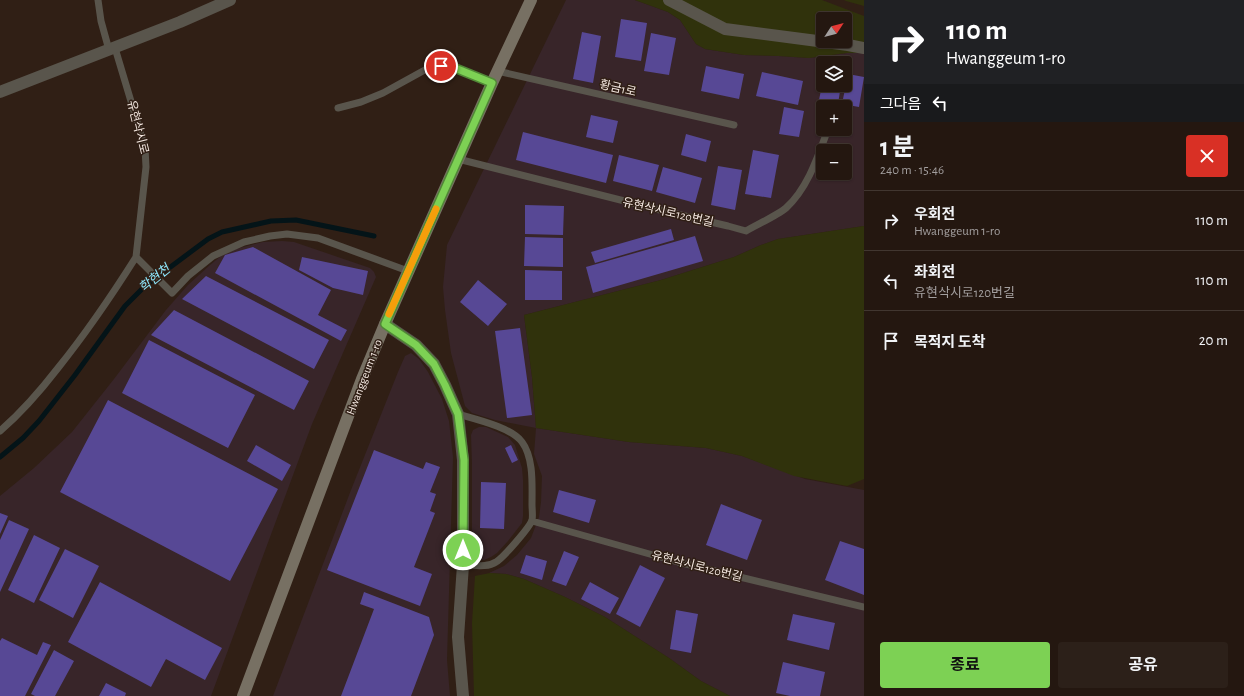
<!DOCTYPE html>
<html lang="ko">
<head>
<meta charset="utf-8">
<style>
  body { margin:0; font-family:"Alegreya Sans","Noto Sans KR",sans-serif; background:#2c2019; color:#f1f3f6; height:100vh; display:flex; flex-direction:column; font-size:15px; white-space:nowrap }
  * { box-sizing:border-box; margin:0 }
  p { font-size:13px; color:#a39f9f }
  .icon { flex:none; width:22px; height:22px; fill:none; stroke:currentColor; stroke-width:2; stroke-linecap:round; stroke-linejoin:round }
  .map { position:relative; flex:1; overflow:hidden }
  .side { display:flex; flex-direction:column; background:#241710; width:380px }
  .side>* { flex:none }
  .guide { background:#202124; color:#fff; overflow:hidden }
  .needle { width:26px; rotate:54deg }
  .fabs { position:absolute; left:816px; top:12px; display:grid; gap:8px }
  .fabs a { display:grid; place-items:center; width:36px; height:36px; border-radius:4px; background:#241710; box-shadow:0 1px 3px #0004,0 0 0 1px #413630; font-size:20px }
  .pin { position:absolute; display:grid; place-items:center; width:34px; height:34px; color:#fff; margin:-17px; border:2px solid #fff; border-radius:50%; box-shadow:0 1px 4px #0007 }
  .me { position:absolute; width:44px; margin:-22px; rotate:0deg; stroke-linejoin:round; filter:drop-shadow(0 0 3px #0008) }
  .turn { display:flex; align-items:center; gap:14px; height:84px; padding:0 16px; font-size:18px }
  .turn .icon { width:52px; height:52px; stroke-width:2.5 }
  .turn b { display:block; font-size:28px; line-height:34px }
  .then { display:flex; align-items:center; height:38px; padding:0 16px; background:#0003; gap:8px; font-size:15px }
  .round { display:grid; place-items:center; flex:none; width:42px; height:42px; border-radius:4px; background:#2c2019 }
  .overview { display:flex; align-items:center; justify-content:space-between; height:68px; padding:0 16px }
  h1 { font-size:24px; font-weight:700; line-height:30px }
  .primary-button { display:flex; gap:8px; margin-top:auto; padding:8px 16px }
  .primary-button a { flex:1; height:46px; border-radius:4px; background:#7dd154; color:#111; font-size:16px; font-weight:700; line-height:46px; text-align:center }
  .primary-button a+a { background:#2c2019; color:#f1f3f6 }
  ul { padding:0; list-style:none }
  li { display:flex; align-items:center; gap:12px; height:60px; padding:0 16px; border-top:1px solid #413630 }
  li div { flex:1 }
  li b { display:block; font-size:15px }
  li em { font-style:normal }
  main { display:flex; flex:1; min-height:0 }
  .map>svg:first-child { display:block }
</style>
</head>
<body>
<main>
<div class="map">
<svg width="864" height="696" viewBox="0 0 864 696">
  <rect width="100%" height="100%" fill="#301f15"/>
  <path fill="#382529" fill-rule="evenodd" d="M566,0H635L668,12L680,20L696,44L705,49L744,55L779,56L809,58L847,53H864V226L778,239L761,245L734,257L661,280L524,315L532,377L536,428L629,442L706,448L742,456L805,479L864,490V696H730L701,681L669,658L605,617L565,597L524,579L506,574L489,573L504,566L517,555L531,538L539,517L541,502L542,476L534,454L536,428L495,420L472,413L465,406L451,353L445,310L443,287L447,245ZM823,63H845V85H823ZM823,107H845V129H823ZM823,151H845V173H823Z
    M282,241L294,242L370,268L374,272L376,277L312,424L211,696H0V496L34,468L72,432L114,379L166,310L188,285L210,265L221,256L232,250L263,242Z
    M411,353L419,359L428,372L442,399L449,421L453,457L447,660L450,696H273L351,490L398,372L405,356Z
    M479,427H486L508,437L515,445L522,468L523,480V516L522,523L508,541L497,553L491,557L484,560L472,559V464L471,435L473,430Z"/>
  <path fill="#30320c" fill-rule="evenodd" d="M635,0H822L864,16V53H847L809,58L779,56L744,55L705,49L696,44L680,20L668,12ZM823,19H845V41H823Z
    M844,0H864V6L846,1Z
    M864,226V479L847,486L794,476L742,456L706,448L629,442L536,428L532,377L524,315L661,280L734,257L761,245L778,239Z
    M490,573L506,574L524,579L565,597L605,617L669,658L701,681L730,696H474L472,623L475,576Z"/>
  <g fill="none" stroke-linecap="round" stroke-linejoin="round">
    <path stroke="#041418" stroke-width="5" d="M0,457L23,438L39,421L75,375L125,306L145,286L208,239L222,232L271,221L296,220L374,236"/>
  </g>
  <path fill="#574895" d="M621,19L647,23L641,61L615,57Z
    M582,32L601,36L593,83L573,79Z
    M651,33L676,38L669,75L644,71Z
    M706,66L744,74L739,99L701,91Z
    M762,72L803,81L798,105L756,96Z
    M848,74L864,77L859,107L842,104Z
    M822,85H841L838,104L819,100Z
    M784,107L804,111L799,137L779,134Z
    M591,115L618,121L613,143L586,137Z
    M523,132L613,155L606,183L516,160Z
    M686,134L711,141L706,162L681,155Z
    M753,150L779,155L771,198L745,194Z
    M619,155L659,165L652,191L613,181Z
    M718,166L742,170L735,210L711,205Z
    M663,167L702,178L695,203L656,192Z
    M525,205L564,206L563,235L525,234Z
    M671,229L674,240L595,263L591,252Z
    M695,236L703,261L593,293L586,267Z
    M525,237L563,238V267L524,266Z
    M253,247L331,290L318,315L347,330L341,341L215,273L225,255Z
    M302,257L368,271L363,295L333,288L299,270Z
    M525,270L562,271V300H525Z
    M206,276L329,340L314,369L182,299Z
    M478,280L507,304L488,326L460,302Z
    M174,310L309,381L294,410L151,335Z
    M520,328L532,415L507,418L495,331Z
    M149,340L255,395L228,448L122,393Z
    M108,400L278,489L230,581L60,492Z
    M256,445L291,465L282,481L247,461Z
    M511,445L518,460L512,463L505,448Z
    M374,450L423,469L426,462L440,467L430,492L436,494L430,511L435,513L414,567L432,574L420,606L327,570Z
    M481,482L506,483L504,529L480,528Z
    M559,490L596,500L589,523L553,512Z
    M721,504L762,520L747,560L706,545Z
    M0,513L8,516L0,534Z
    M9,520L29,529L0,592V540Z
    M34,535L60,548L34,603L8,590Z
    M840,541L864,549V595L825,580Z
    M65,549L99,566L73,618L39,600Z
    M564,551L579,557L566,586L552,581Z
    M526,555L547,561L542,580L520,573Z
    M640,565L665,578L640,627L616,614Z
    M100,582L222,648L205,680L166,659L151,687L68,642Z
    M590,582L619,598L610,614L581,599Z
    M364,592L429,617L434,635L411,696H341L374,609L360,604Z
    M676,610L698,614L691,653L670,649Z
    M793,614L835,623L829,650L787,640Z
    M2,638L37,655L43,642L51,645L25,696H0V641Z
    M54,650L74,661L55,696H35L31,694Z
    M783,662L825,672L820,696H790L776,693Z
    M106,683L126,693L125,696H99Z"/>
  <g fill="none" stroke-linecap="round" stroke-linejoin="round">
    <path stroke="#59554c" stroke-width="7" d="M98,0L101,21L109,50
      M115,48L145,148L146,167L136,257
      M497,71L734,125
      M338,108L361,102L383,93L432,66H450L492,83
      M458,159L672,213L728,226L746,231C756,225 778,215 786,208C808,188 818,156 828,129
      M458,414C475,419 511,427 522,442C534,458 532,486 532,505C532,509 533,516 532,520C530,527 503,558 496,562C487,568 474,565 463,565
      M0,431C22,412 41,390 58,368C87,332 112,295 136,257L172,293L188,276L213,256L244,242L270,236L287,234L318,238L408,271
      M532,521L678,562L864,607"/>
    <path stroke="#59554c" stroke-width="12" d="M669,0L725,29L848,45L864,48
      M0,92L180,22L230,0
      M385,324L416,345L434,364L445,385L458,414L463,460V565L458,637L463,696"/>
    <path stroke="#777063" stroke-width="12" d="M243,696L362,379L385,324L492,83L531,0"/>
  </g>
  <g fill="none" stroke-linecap="round" stroke-linejoin="round">
    <defs>
      <path id="route" d="M441,66H450L492,83L385,324L416,345L434,364L445,385L458,414L464,460L463,550"/>
    </defs>
    <use href="#route" stroke="#518837" stroke-width="10"/>
    <use href="#route" stroke="#7dd154" stroke-width="7"/>
    <path stroke="#f59e0b" stroke-width="7" d="M389,314L436,209"/>
  </g>
  <g text-anchor="middle" dominant-baseline="central" stroke-width="3" stroke-linejoin="round" paint-order="stroke">
    <g font-size="12" fill="#f5e9e2" stroke="#301f15">
      <text transform="translate(618 88) rotate(13)">황금1로</text>
      <text transform="translate(138 127) rotate(76)">유현삭시로</text>
      <text transform="translate(668 212) rotate(13)">유현삭시로120번길</text>
      <text transform="translate(364 377) rotate(-69)">Hwanggeum 1-ro</text>
      <text transform="translate(697 566) rotate(14)">유현삭시로120번길</text>
    </g>
    <g font-size="13" font-style="italic" fill="#8ee7fd" stroke="#301f15">
      <text transform="translate(155 279) rotate(-39)">학현천</text>
    </g>
  </g>
</svg>
<div class="fabs">
<a><svg class="needle" viewBox="-14 -14 28 28"><path d="M0-13l5 13h-10z" fill="#e53935"/><path d="M0 13l5-13h-10z" fill="#a39f9f"/></svg></a>
<a><svg class="icon" aria-label="layers" viewBox="0 0 24 24"><path d="M12 4l9 5-9 5-9-5zM3 14l9 5 9-5"/></svg></a>
<a>+</a>
<a>−</a>
</div>
<div class="pin" style="left:441px;top:66px;background:#d93025"><svg class="icon" aria-label="arrive" viewBox="0 0 24 24"><path d="M6 21V4h12l-3 4 3 4H6"/></svg></div>
<svg class="me" style="left:463px;top:550px" viewBox="-20 -20 40 40"><circle r="17" fill="#7dd154" stroke="#fff" stroke-width="3"/><path d="M0-11L8 9 0 5-8 9z" fill="#fff"/></svg>
</div>
<section class="side">
<div class="guide">
<div class="turn"><svg class="icon" aria-label="right" viewBox="0 0 24 24"><path d="M7 20v-9h11M14 6l5 5-5 5"/></svg><div><b>110 m</b>Hwanggeum 1-ro</div></div>
<div class="then">그다음<svg class="icon" aria-label="left" viewBox="0 0 24 24"><path d="M17 20v-9H6M10 6l-5 5 5 5"/></svg></div>
</div>
<div class="overview"><div><h1>1 분</h1><p>240 m · 15:46</p></div><a class="round" style="background:#d93025;color:#fff"><svg class="icon" aria-label="close" viewBox="0 0 24 24"><path d="M6 6l12 12M18 6L6 18"/></svg></a></div>
<ul>
<li><svg class="icon" aria-label="right" viewBox="0 0 24 24"><path d="M7 20v-9h11M14 6l5 5-5 5"/></svg><div><b>우회전</b><p>Hwanggeum 1-ro</p></div><em>110 m</em></li>
<li><svg class="icon" aria-label="left" viewBox="0 0 24 24"><path d="M17 20v-9H6M10 6l-5 5 5 5"/></svg><div><b>좌회전</b><p>유현삭시로120번길</p></div><em>110 m</em></li>
<li><svg class="icon" aria-label="arrive" viewBox="0 0 24 24"><path d="M6 21V4h12l-3 4 3 4H6"/></svg><div><b>목적지 도착</b></div><em>20 m</em></li>
</ul>
<div class="primary-button"><a>종료</a><a>공유</a></div>
</section>
</main>
</body>
</html>
